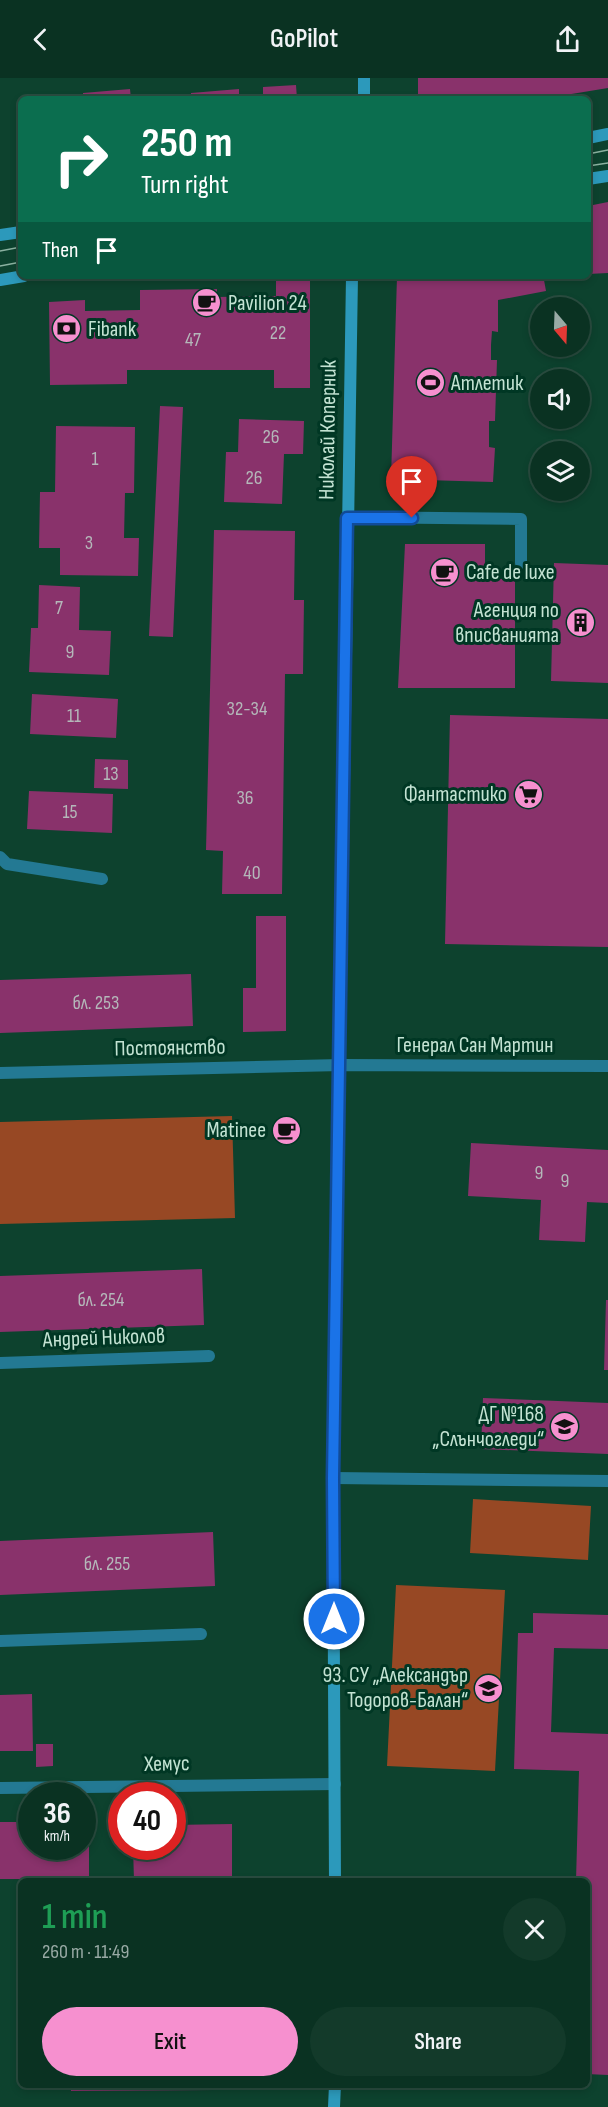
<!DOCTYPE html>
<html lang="en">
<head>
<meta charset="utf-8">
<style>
  body { margin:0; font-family:"Sofia Sans Condensed",sans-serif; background:#133a2a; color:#f1f3f6; height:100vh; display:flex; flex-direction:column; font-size:22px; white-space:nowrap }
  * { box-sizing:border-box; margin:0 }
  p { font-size:20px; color:#99aaa5 }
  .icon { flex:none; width:33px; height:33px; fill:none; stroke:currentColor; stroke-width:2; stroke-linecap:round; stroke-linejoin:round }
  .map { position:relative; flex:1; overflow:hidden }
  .drawer { position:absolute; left:18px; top:1800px; width:572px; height:210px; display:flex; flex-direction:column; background:#0a3222; border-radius:9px; box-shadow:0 3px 9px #0003,0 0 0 2px #2a4d40 }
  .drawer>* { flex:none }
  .top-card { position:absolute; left:18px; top:18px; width:573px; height:183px; border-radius:9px; box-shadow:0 3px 9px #0003,0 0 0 2px #2a4d40; background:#0b6e4f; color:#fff; overflow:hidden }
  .needle { width:39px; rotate:161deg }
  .fabs { position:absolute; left:530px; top:219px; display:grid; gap:12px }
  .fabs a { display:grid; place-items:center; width:60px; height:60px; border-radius:50%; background:#0a3222; box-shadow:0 3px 9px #0003,0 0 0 2px #2a4d40; font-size:30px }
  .speed { position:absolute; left:18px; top:1704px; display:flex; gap:12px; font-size:30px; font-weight:700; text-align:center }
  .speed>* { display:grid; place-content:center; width:78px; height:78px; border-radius:50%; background:#0a3222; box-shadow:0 3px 9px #0003,0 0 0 2px #2a4d40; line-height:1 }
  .speed small { font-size:15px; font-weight:400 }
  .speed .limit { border:9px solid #d22; background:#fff; color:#111 }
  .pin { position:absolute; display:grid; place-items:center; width:51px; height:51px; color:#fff; margin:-62px -26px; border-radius:50% 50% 50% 0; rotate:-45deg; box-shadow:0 0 6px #0007 }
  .pin .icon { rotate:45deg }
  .me { position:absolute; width:66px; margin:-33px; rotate:0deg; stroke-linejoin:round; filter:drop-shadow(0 0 4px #0008) }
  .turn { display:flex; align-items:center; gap:21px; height:126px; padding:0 24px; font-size:27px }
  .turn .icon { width:78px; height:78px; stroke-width:2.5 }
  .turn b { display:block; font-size:42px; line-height:51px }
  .then { display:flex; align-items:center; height:57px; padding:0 24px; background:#0003; gap:12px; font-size:22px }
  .round { display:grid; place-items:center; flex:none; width:63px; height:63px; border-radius:32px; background:#133a2a }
  .overview { display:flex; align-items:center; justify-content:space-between; height:102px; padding:0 24px }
  h1 { font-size:36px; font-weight:600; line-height:45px; color:#1e9e55 }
  .primary-button { display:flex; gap:12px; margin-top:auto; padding:12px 24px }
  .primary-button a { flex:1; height:69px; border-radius:36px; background:#f690cf; color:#111; font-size:24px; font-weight:600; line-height:69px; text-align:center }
  .primary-button a+a { background:#133a2a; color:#f1f3f6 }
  header { display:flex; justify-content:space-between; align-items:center; height:78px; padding:0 24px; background:#0a3222; font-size:27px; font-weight:600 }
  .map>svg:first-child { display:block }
</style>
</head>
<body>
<header><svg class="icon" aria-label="back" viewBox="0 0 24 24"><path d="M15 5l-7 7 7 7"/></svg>GoPilot<svg class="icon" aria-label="share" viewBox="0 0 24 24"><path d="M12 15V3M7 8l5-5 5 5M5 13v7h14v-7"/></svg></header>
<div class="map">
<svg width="608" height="2029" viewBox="0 0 608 2029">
  <rect width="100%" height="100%" fill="#0d422e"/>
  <path fill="#974824" d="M232,1038L235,1140L0,1146V1044Z
    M473,1421L591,1428L588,1482L470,1475Z
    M396,1507L505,1512L495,1693L387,1688Z"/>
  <path fill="#89326b" d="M418,0H608V10L541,21H418Z
    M296,7L297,21H263V9Z
    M130,11L131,21H83V15Z
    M239,11V21H191V15Z
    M608,124V195L588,196V128Z
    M276,198H310V310H274V292H127V306L50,307L49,224L85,222V233L140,232V212L217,211V219L276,218Z
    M397,198H558L544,202L546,213L498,222V254L492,253L491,267V282H497L495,343H489V369L495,370L493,404L391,401Z
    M160,328L183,329L173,559L149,558Z
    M239,341L304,343L303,376H284L282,426L224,424L226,374H238Z
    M56,348L135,349L134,415H125L124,460H139L138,498L60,497V470H39L40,414H55Z
    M214,452L295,453L294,522H304L303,596H285L282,816H222L223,773L206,772Z
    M405,466H485V501H515V610H398Z
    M554,485L608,487V605L551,603Z
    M39,507L80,509L79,552L111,553L109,597L29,594L31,550H38Z
    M32,616L118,621L116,660L30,656Z
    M450,637L608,641V869L445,866Z
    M95,681L128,682V711L94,710Z
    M29,713L113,716L112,755L27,751Z
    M256,838H286V953L243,954V910H256Z
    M191,896L193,948L0,955V902Z
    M471,1065L608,1072V1125L587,1124L585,1164L539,1162L541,1122L468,1118Z
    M202,1191L204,1247L0,1254V1198Z
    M606,1222H608V1292H604Z
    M483,1320L608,1325V1376L481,1371Z
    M213,1454L215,1508L0,1517V1463Z
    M533,1535L608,1537V1571L554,1570L551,1654L608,1656V1997L586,1996V1803H576L579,1693L514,1691L518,1555H533Z
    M32,1616L33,1673H0V1617Z
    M36,1666H53V1688L36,1689Z
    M0,1744H32V1768H82V1744H89V1801H0Z
    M232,1746V1802L134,1803L133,1768H172V1747Z
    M71,2007H214V2012L71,2013Z"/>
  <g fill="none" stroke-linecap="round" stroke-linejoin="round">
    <path stroke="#237993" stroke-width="12" d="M347,439L521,441V485
      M0,779L7,786L102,801
      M0,1563L201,1556"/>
    <path stroke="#237993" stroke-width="12" d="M0,995L341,987L608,988
      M0,1285L209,1278
      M333,1400L608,1403
      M0,1710L335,1706"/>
    <path stroke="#2c99bb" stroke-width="12" d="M364,0V21
      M588,60L608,56
      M588,101L608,98
      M0,157L21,154
      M0,202L24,198
      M335,1803L333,1400L352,198
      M334,2029L335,2007"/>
    <path stroke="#8bb1a0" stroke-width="1.5" d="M588,76L608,72
      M588,88L608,85
      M0,173L21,169
      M0,188L21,184"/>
  </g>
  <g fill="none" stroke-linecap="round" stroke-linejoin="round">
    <defs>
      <path id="route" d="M334,1541L333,1400L347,440H412"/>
    </defs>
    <use href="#route" stroke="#114b97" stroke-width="15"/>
    <use href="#route" stroke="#1a73e8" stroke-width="10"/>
  </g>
  <defs>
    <symbol id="cafe-disc" viewBox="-11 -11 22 22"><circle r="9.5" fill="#f690cf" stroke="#003724"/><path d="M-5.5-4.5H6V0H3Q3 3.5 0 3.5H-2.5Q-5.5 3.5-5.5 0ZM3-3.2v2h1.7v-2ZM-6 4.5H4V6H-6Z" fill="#111"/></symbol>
    <symbol id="bank-disc" viewBox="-11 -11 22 22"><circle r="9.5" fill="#f690cf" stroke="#003724"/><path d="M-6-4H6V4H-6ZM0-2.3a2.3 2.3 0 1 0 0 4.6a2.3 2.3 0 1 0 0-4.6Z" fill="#111"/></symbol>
    <symbol id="stadium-disc" viewBox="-11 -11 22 22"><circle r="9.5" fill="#f690cf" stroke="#003724"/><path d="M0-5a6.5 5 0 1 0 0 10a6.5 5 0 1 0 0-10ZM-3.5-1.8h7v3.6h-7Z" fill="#111"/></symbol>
    <symbol id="building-disc" viewBox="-11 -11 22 22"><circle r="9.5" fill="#f690cf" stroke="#003724"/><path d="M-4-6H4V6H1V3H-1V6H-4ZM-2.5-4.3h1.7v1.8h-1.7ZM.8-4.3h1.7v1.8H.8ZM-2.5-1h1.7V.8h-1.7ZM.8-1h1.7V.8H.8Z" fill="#111"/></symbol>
    <symbol id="supermarket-disc" viewBox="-11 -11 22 22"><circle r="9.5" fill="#f690cf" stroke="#003724"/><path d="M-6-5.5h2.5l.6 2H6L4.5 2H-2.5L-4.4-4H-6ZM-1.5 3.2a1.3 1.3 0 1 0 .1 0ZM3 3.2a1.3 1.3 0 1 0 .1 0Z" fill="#111"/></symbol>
    <symbol id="school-disc" viewBox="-11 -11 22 22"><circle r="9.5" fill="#f690cf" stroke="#003724"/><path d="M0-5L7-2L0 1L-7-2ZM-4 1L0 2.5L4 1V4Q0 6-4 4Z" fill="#111"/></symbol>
  </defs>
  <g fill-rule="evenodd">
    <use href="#cafe-disc" x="190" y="208" width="33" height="33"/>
    <use href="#bank-disc" x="50" y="234" width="33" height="33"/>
    <use href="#stadium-disc" x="414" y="288" width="33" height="33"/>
    <use href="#cafe-disc" x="428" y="478" width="33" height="33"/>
    <use href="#building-disc" x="564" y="528" width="33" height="33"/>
    <use href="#supermarket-disc" x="512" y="700" width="33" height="33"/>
    <use href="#cafe-disc" x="270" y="1036" width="33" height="33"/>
    <use href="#school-disc" x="548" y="1332" width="33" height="33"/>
    <use href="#school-disc" x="472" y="1594" width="33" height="33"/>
  </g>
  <g text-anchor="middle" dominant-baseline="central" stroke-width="6" stroke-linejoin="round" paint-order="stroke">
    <g font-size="20" fill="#b4b7b9">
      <text x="278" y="255">22</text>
      <text x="193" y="262">47</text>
      <text x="271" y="359">26</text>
      <text x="95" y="381">1</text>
      <text x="254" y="400">26</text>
      <text x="89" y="465">3</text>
      <text x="59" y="530">7</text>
      <text x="70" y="574">9</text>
      <text x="247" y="631">32-34</text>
      <text x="74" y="638">11</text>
      <text x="111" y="696">13</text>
      <text x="245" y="720">36</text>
      <text x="70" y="734">15</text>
      <text x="252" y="795">40</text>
      <text x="96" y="925">бл. 253</text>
      <text x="539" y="1095">9</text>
      <text x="565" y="1103">9</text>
      <text x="101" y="1222">бл. 254</text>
      <text x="107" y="1486">бл. 255</text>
    </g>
    <g font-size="22" fill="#c3e3d3" stroke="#003724" text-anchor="end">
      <text x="228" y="225" text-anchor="start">Pavilion 24</text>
      <text x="88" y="251" text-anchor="start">Fibank</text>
      <text x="451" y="305" text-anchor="start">Атлетик</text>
      <text x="466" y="494" text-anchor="start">Cafe de luxe</text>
      <text x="559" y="532">Агенция по<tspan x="559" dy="25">вписванията</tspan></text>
      <text x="507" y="716">Фантастико</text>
      <text x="266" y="1052">Matinee</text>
      <text x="544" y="1336">ДГ №168<tspan x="544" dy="25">„Слънчогледи“</tspan></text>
      <text x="468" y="1597">93. СУ „Александър<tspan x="468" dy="25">Тодоров-Балан“</tspan></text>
    </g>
    <g font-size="22" fill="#c3e3d3" stroke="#003724">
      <text transform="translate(328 352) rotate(-89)">Николай Коперник</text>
      <text x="475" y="967">Генерал Сан Мартин</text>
      <text transform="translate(170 970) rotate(-1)">Постоянство</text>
      <text transform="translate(104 1260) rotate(-2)">Андрей Николов</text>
      <text transform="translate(167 1686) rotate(-1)">Хемус</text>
    </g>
  </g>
</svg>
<div class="fabs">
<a><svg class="needle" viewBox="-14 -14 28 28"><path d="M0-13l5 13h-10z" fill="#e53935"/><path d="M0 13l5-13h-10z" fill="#99aaa5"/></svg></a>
<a><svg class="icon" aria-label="sound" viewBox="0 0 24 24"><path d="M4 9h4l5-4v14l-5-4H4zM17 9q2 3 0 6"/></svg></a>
<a><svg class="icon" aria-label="layers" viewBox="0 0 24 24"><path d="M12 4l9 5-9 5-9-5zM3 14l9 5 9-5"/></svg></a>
</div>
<div class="speed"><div>36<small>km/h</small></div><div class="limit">40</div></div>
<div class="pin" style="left:412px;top:440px;background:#d93025"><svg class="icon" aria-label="arrive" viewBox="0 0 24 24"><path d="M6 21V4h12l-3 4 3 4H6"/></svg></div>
<svg class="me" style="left:334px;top:1541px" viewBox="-20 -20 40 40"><circle r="17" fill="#1a73e8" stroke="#fff" stroke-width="3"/><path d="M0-11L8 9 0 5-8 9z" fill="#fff"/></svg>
<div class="top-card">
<div class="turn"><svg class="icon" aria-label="right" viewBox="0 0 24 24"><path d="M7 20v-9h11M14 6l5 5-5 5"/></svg><div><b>250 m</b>Turn right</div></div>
<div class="then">Then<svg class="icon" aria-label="arrive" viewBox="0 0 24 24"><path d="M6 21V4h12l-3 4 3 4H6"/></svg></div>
</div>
<section class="drawer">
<div class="overview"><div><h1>1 min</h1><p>260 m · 11:49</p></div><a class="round"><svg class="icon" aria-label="close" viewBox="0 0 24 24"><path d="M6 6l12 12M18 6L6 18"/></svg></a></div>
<div class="primary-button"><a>Exit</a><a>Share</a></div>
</section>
</div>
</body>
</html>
